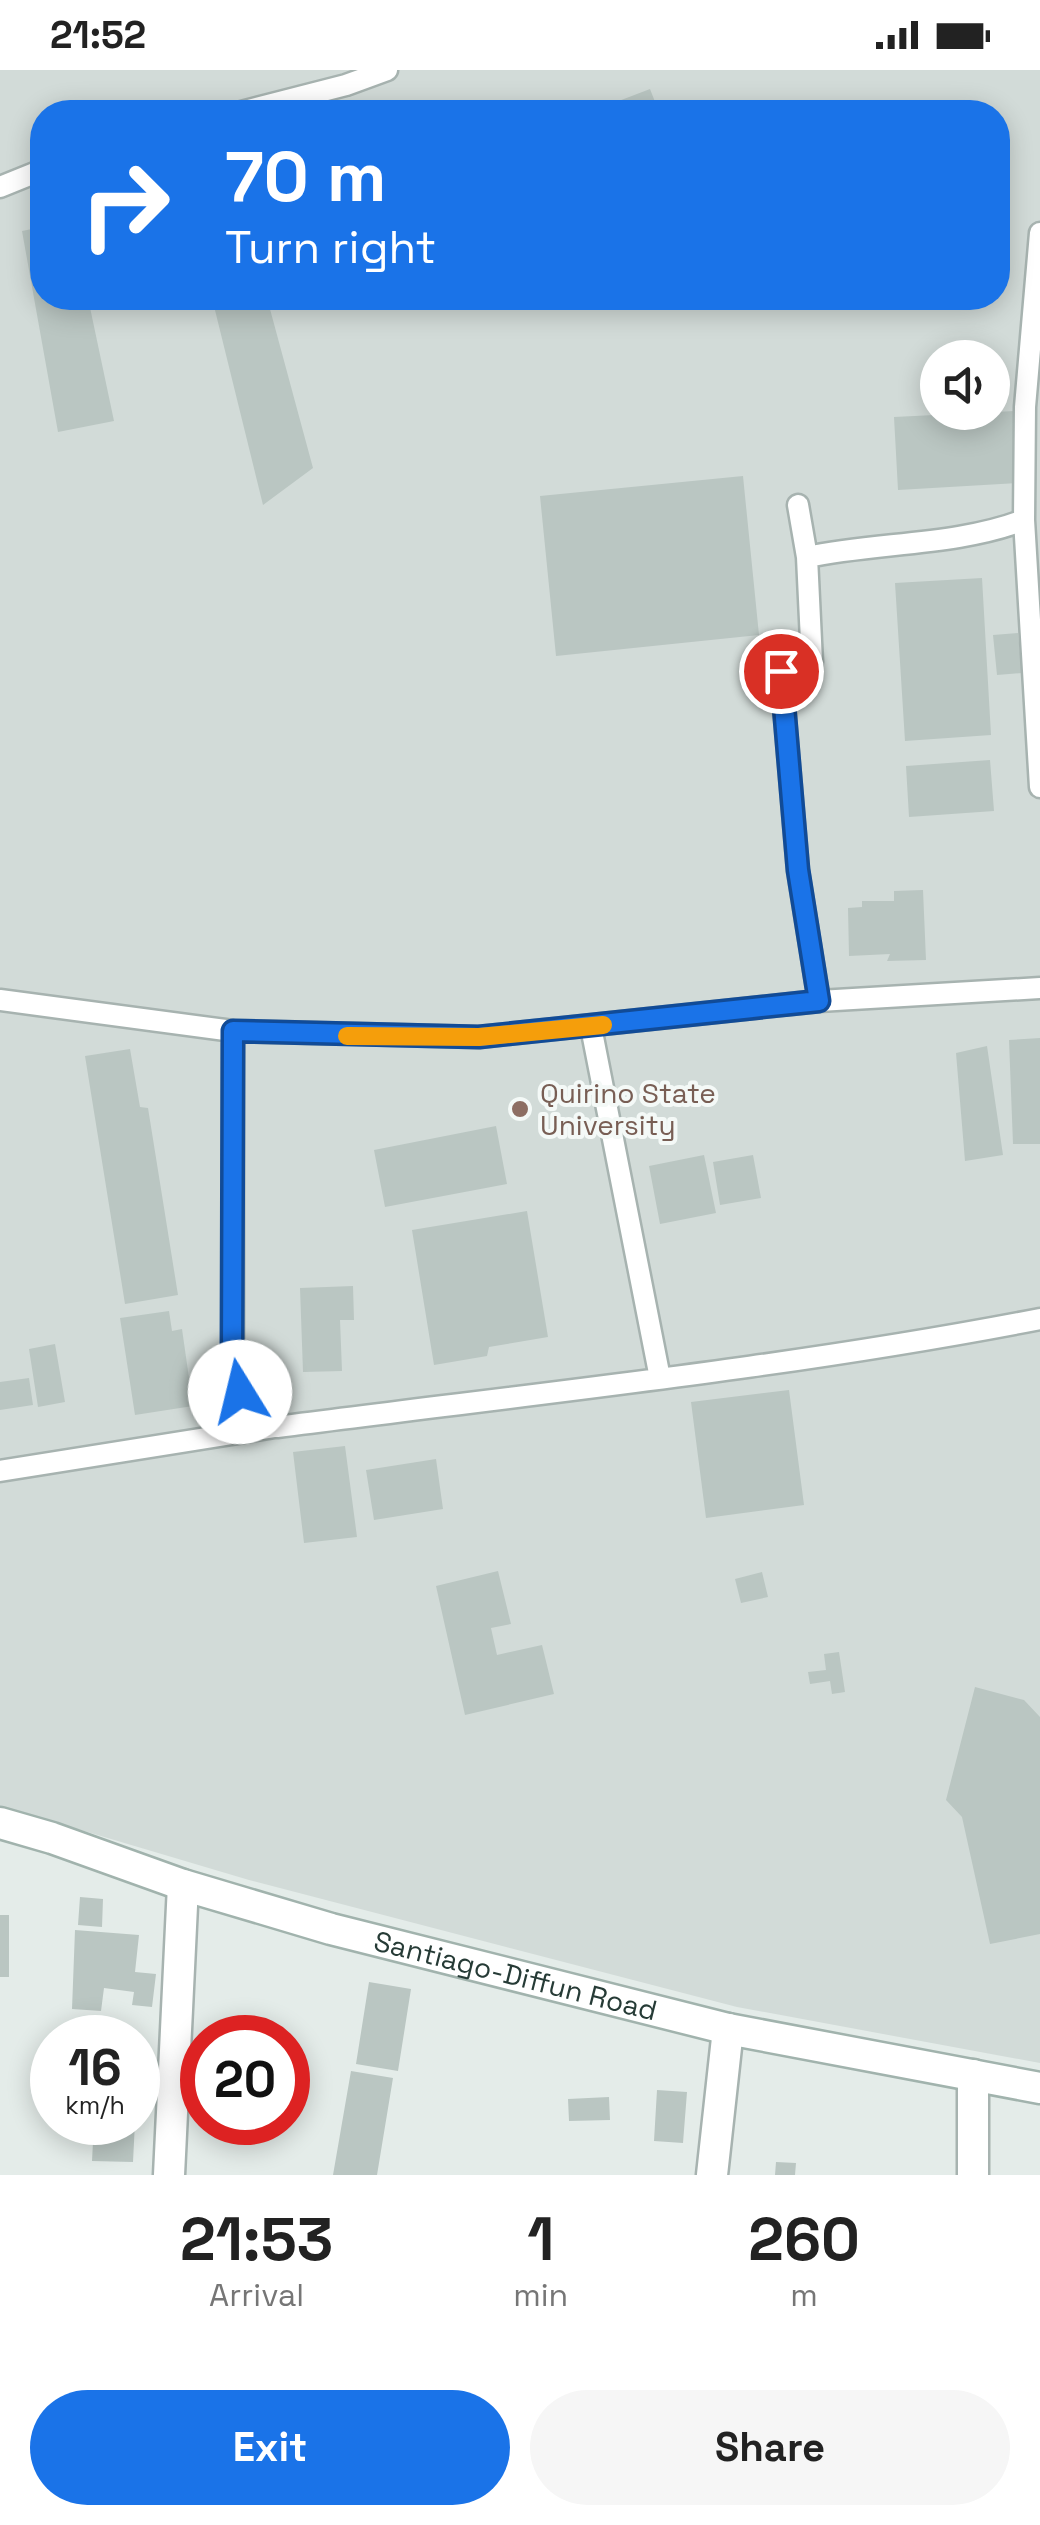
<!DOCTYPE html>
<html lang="en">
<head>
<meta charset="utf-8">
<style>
  body { margin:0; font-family:"Space Grotesk",sans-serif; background:#f6f6f6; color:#222; height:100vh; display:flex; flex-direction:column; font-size:38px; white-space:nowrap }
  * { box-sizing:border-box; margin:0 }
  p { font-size:32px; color:#767676 }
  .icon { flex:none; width:55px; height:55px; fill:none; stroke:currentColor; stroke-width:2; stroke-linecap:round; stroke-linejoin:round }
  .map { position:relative; height:2105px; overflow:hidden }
  .sheet { display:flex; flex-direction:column; background:#fff; flex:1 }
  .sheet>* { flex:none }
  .guide { position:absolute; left:30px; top:30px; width:980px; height:210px; border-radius:40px; box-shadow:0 5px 25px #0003; background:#1a73e8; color:#fff; overflow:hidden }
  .fabs { position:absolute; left:920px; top:270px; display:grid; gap:20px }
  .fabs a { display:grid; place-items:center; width:90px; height:90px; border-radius:50%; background:#fff; box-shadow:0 5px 25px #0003; font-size:50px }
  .speed { position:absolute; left:30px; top:1945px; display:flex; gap:20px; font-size:50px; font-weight:700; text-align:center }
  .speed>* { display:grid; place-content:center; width:130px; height:130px; border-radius:50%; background:#fff; box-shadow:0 5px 25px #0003; line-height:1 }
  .speed small { font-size:25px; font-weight:400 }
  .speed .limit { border:15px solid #d22; background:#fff; color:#111 }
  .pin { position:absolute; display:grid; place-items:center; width:85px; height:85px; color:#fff; margin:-42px; border:5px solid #fff; border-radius:50%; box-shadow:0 2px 10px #0007 }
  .me { position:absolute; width:110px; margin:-55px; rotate:351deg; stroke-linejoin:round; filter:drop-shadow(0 0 8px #0008) }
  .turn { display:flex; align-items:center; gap:35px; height:210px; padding:0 30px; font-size:45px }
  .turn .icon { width:130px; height:130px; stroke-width:2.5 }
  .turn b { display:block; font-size:70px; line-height:85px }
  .eta { display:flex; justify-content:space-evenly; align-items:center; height:170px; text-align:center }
  .eta b { font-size:60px; font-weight:700; line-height:70px }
  .action { display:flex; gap:20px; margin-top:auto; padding:20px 30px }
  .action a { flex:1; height:115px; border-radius:60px; background:#1a73e8; color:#fff; font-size:40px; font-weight:700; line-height:115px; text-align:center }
  .action a+a { background:#f6f6f6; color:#222 }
  .status { display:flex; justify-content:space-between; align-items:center; height:70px; padding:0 50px; background:#fff; direction:ltr }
  .status svg { height:28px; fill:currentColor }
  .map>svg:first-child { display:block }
</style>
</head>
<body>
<div class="status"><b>21:52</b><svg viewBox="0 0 49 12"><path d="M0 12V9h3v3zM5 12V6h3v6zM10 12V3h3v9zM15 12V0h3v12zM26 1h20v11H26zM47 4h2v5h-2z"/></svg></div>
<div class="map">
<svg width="1040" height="2105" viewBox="0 0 1040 2105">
  <rect width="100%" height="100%" fill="#e4ece9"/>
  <path fill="#d2dbd8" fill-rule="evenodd" d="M0,0H1040V1993L737,1937L249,1810L0,1736ZM42,42H998V228H42ZM938,288H992V342H938Z"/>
  <path fill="#bac6c2" d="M650,19L659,42H590Z
    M42,157V228H88L114,351L58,362L22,161Z
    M212,228H267L313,398L263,435Z
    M1015,341L1018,413L898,420L894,347Z
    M743,406L759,565L556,586L540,426Z
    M982,508L991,665L905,671L895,513Z
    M1018,563L1022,603L997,605L993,565Z
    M990,690L994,741L909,747L906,696Z
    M923,820L926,890L887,891L890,884L849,886L848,838L862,837V831H894V821Z
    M1040,968V1074H1013L1009,970Z
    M987,976L1003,1085L965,1091L956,983Z
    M130,979L140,1037L148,1038L178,1225L125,1234L85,986Z
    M496,1056L507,1114L385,1137L374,1080Z
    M704,1085L716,1143L660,1154L649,1096Z
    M753,1085L761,1128L720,1135L713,1092Z
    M527,1141L548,1267L489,1277L487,1286L434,1295L412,1160Z
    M353,1216L354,1250H340L342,1301L303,1302L300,1218Z
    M169,1241L172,1261L182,1259L193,1336L135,1345L120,1248Z
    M55,1274L65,1332L38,1337L29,1279Z
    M29,1308L33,1335L0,1340V1312Z
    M789,1320L804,1435L706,1448L691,1332Z
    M345,1376L357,1467L304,1473L293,1382Z
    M436,1389L443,1439L374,1450L366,1400Z
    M498,1501L511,1554L491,1558L497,1585L542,1575L554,1624L465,1645L436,1516Z
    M762,1502L768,1527L741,1533L735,1509Z
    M839,1582L845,1622L832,1624L830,1611L810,1614L808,1602L826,1600L824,1584Z
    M975,1617L1024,1630L1040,1647V1864L990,1874L962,1747L946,1730Z
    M80,1827L103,1829L102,1857L78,1855Z
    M0,1845H9V1907H0Z
    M75,1860L139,1865L135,1902L156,1904L152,1937L132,1935L134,1922L104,1918L101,1941L72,1939Z
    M369,1912L411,1919L398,2001L356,1994Z
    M351,2001L393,2008L377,2105H333Z
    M657,2020L687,2022L683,2073L654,2071Z
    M609,2027L610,2050L569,2051L568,2029Z
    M94,2052H135L133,2092L92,2091Z
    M776,2092L796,2093L795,2105H775Z"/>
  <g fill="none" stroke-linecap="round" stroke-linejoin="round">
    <defs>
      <path id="lane" d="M241,42L346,15L387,0
        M0,117L42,100
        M1040,163L1025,337L1024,450L1040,717
        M798,435L807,487L812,592L781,601L798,801L819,931
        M807,487C878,472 956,476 1024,450
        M0,930L233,961L479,967L819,931L1040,918
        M591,957L660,1308
        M233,961V1291C241,1327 241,1342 277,1357C531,1324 788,1298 1040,1249
        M0,1401L275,1357"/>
      <path id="street" d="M973,2005V2105
        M169,2105L183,1815
        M712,2105L728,1959"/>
      <g id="secondary">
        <path id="s1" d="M0,1753L52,1768L183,1815L331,1859L728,1959L1040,2018"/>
      </g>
    </defs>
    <use href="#lane" stroke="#a7b3b0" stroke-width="25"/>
    <use href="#street" stroke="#a7b3b0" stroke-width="35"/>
    <use href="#secondary" stroke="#a1b3ad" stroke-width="35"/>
    <use href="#lane" stroke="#fff" stroke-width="20"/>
    <use href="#street" stroke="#fff" stroke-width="30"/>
    <use href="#secondary" stroke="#fff" stroke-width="30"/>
  </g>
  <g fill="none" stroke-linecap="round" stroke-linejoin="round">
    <defs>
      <path id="route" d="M240,1322L232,1291L233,961L479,967L819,931L798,800L781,601"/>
    </defs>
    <use href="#route" stroke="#114b97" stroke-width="25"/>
    <use href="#route" stroke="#1a73e8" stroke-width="18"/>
    <path stroke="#f59e0b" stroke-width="18" d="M347,966L479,967L603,955"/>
  </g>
  <circle fill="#8d6e63" stroke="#f4f9f7" stroke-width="4" cx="520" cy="1039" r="10"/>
  <g text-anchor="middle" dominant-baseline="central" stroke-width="8" stroke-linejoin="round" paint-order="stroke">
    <g font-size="28" fill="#785e54" stroke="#f4f9f7" text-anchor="start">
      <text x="540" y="1023">Quirino State<tspan x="540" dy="32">University</tspan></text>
    </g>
    <g font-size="28" fill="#263b36" stroke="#f4f9f7">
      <text stroke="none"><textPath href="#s1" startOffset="538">Santiago-Diffun Road</textPath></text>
    </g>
  </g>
</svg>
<div class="fabs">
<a><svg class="icon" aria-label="sound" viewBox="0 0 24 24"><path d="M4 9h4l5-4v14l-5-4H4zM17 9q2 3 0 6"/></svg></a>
</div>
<div class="speed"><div>16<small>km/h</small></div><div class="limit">20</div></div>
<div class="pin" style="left:781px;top:601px;background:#d93025"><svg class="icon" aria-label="arrive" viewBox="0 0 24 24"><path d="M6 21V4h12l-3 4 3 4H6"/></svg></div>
<svg class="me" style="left:240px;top:1322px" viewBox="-20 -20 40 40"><circle r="19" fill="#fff"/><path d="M0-13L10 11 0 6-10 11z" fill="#1a73e8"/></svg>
<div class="guide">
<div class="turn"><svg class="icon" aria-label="right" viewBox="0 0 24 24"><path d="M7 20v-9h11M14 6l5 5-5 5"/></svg><div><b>70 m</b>Turn right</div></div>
</div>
</div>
<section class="sheet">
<div class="eta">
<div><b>21:53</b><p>Arrival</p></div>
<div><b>1</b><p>min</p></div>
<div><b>260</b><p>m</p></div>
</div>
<div class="action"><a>Exit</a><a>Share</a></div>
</section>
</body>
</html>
